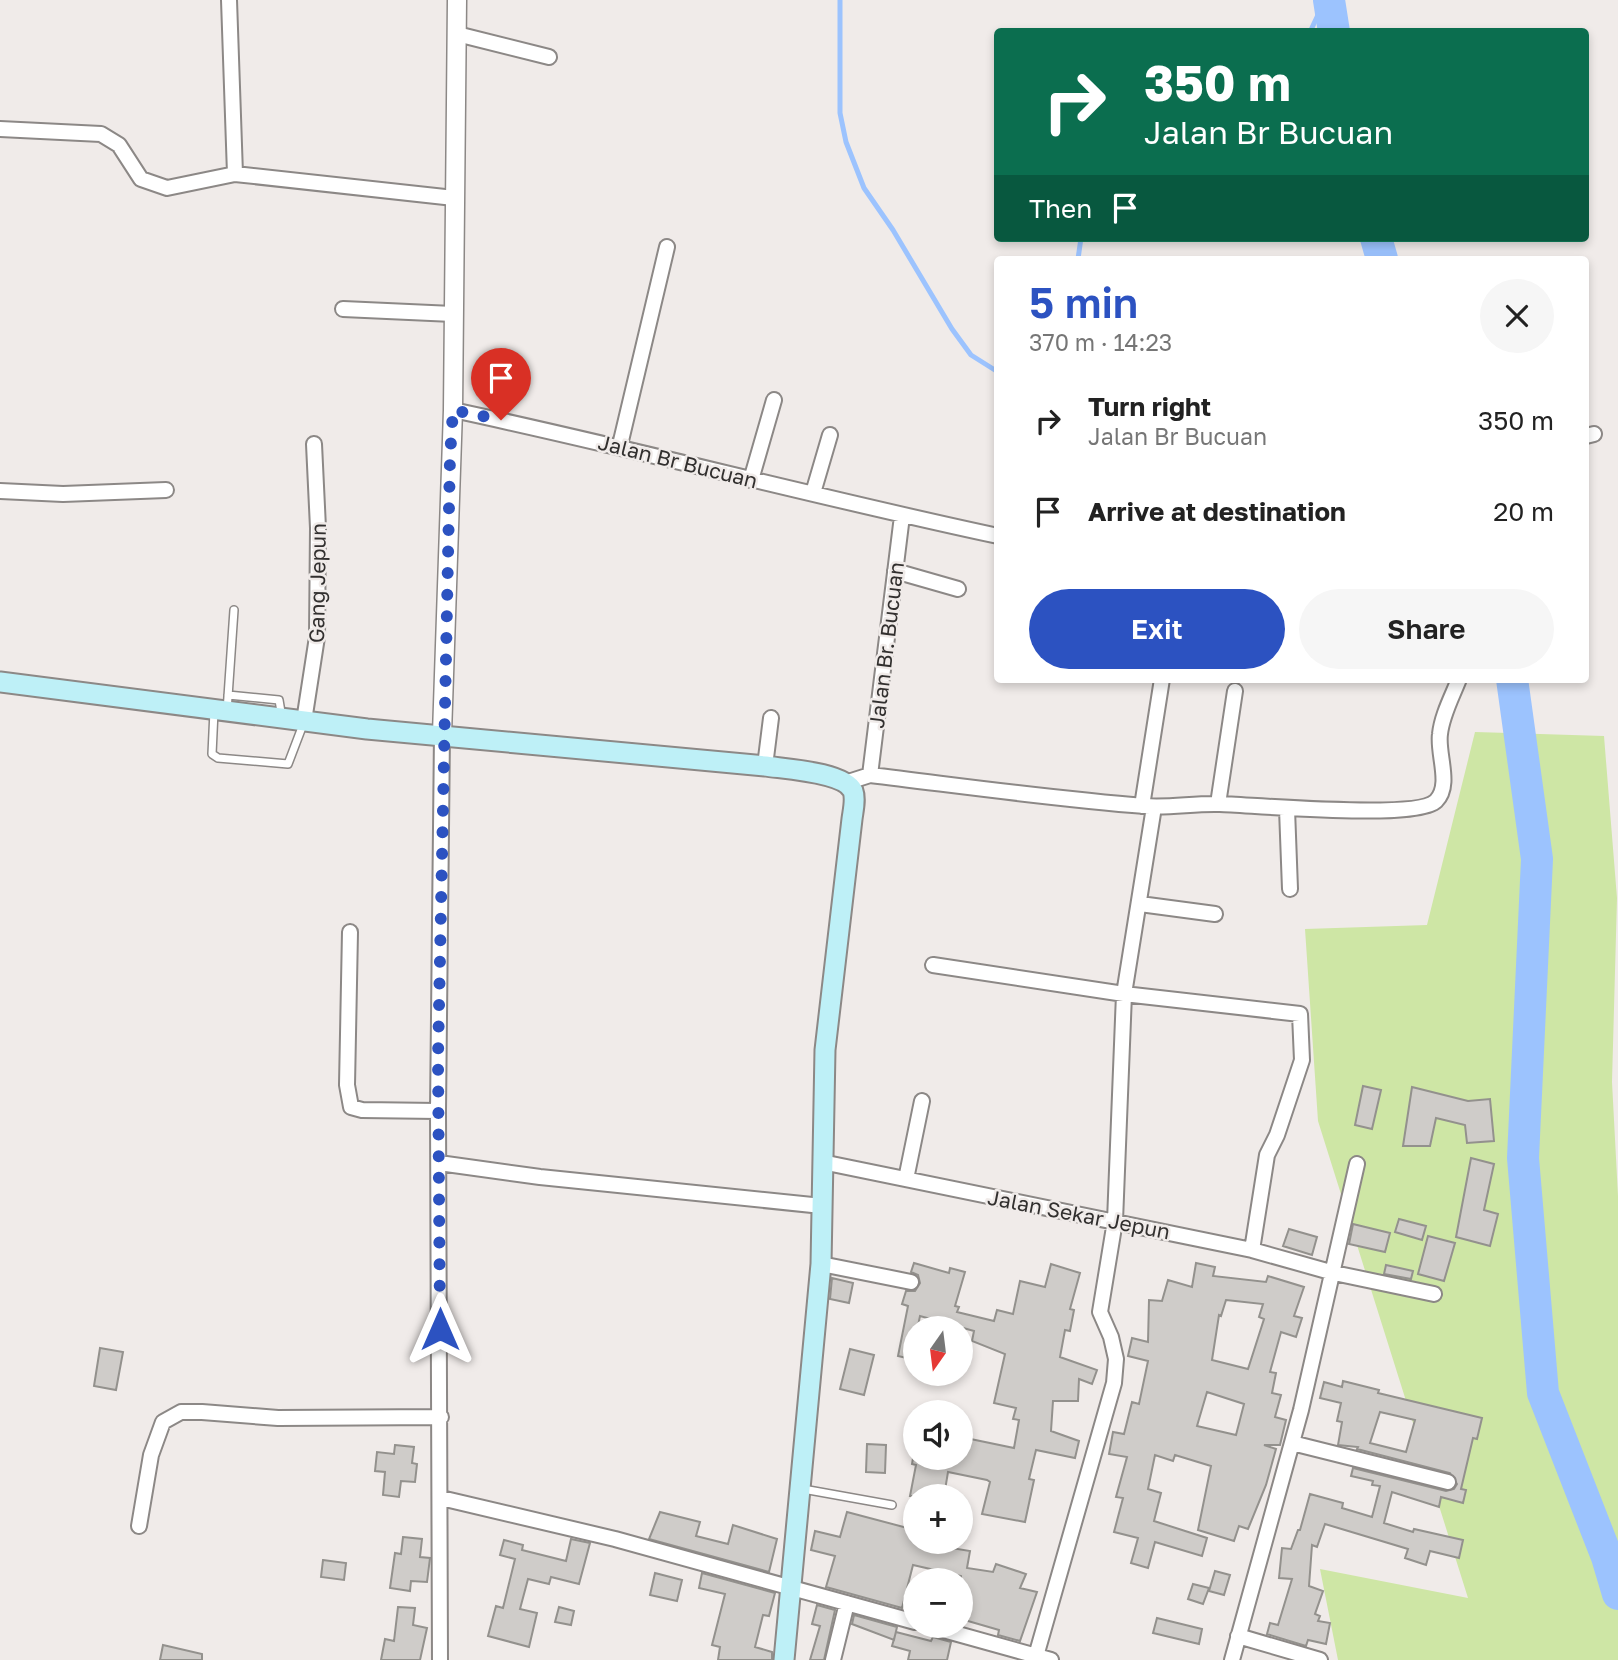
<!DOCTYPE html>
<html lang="en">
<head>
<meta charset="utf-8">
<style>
  body { margin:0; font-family:"Golos Text",sans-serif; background:#f6f6f6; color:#222; height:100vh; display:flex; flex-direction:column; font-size:26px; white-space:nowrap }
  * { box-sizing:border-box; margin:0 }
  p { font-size:23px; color:#767676 }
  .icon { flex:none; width:38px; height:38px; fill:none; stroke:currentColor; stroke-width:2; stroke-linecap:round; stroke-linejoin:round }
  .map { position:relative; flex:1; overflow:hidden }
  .side { position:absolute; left:994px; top:256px; width:595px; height:427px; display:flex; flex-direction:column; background:#fff; border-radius:7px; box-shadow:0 4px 10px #0003 }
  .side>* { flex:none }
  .banner { position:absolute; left:994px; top:28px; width:595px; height:214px; border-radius:7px; box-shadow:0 4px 10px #0003; background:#0b6e4f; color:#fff; overflow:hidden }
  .needle { width:46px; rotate:194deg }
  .buttons { position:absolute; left:903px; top:1316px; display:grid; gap:14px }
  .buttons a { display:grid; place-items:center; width:70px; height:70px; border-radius:50%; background:#fff; box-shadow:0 4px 10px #0003; font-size:35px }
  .pin { position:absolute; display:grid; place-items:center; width:60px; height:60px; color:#fff; margin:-72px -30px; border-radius:50% 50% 50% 0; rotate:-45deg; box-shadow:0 0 7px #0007 }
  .pin .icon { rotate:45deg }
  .me { position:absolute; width:77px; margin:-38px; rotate:0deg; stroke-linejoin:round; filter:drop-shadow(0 0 5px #0008) }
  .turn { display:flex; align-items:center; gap:24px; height:147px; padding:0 35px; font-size:32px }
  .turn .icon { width:91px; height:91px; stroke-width:2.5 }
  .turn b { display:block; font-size:49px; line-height:60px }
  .then { display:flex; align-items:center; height:66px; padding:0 35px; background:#0003; gap:14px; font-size:26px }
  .round { display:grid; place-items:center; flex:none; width:74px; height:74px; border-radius:37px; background:#f6f6f6 }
  .overview { display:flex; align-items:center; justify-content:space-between; height:119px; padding:0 35px }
  h1 { font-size:42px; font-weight:600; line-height:52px; color:#2c52c1 }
  .button { display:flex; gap:14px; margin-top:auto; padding:14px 35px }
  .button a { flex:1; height:80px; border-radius:42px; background:#2c52c1; color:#fff; font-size:28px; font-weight:600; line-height:80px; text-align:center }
  .button a+a { background:#f6f6f6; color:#222 }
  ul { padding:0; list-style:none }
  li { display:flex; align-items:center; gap:21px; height:91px; padding:0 35px }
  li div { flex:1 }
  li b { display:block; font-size:26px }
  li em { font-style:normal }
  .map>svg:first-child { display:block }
</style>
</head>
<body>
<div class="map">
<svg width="1618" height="1660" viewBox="0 0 1618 1660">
  <rect width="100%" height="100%" fill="#f0ebe9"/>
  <path fill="#cee6a5" d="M1475,732L1604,736L1617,898L1612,1082L1618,1196V1660H1338L1320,1569L1468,1598L1318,1121L1305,929L1427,925Z"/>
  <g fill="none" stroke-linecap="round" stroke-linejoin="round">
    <path stroke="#9cc3fe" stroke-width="5" d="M840,0V113L846,142L864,188L893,230L952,329L971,355L998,372
      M1310,32L1325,0
      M1078,259L1081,238"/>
    <path stroke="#9cc3fe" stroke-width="32" d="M1329,0L1334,32
      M1376,238L1382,259
      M1512,679L1537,859L1523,1158L1543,1393L1607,1557L1618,1594"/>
  </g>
  <path fill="#cfccc9" stroke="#93918d" stroke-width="2" fill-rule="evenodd" d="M1363,1086L1381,1090L1372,1129L1355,1125Z
    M1412,1087L1468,1101L1490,1099L1494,1141L1467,1143L1465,1125L1436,1118L1430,1146H1403Z
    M1471,1158L1494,1164L1484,1210L1498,1214L1490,1246L1456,1237Z
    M1399,1219L1426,1226L1422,1240L1395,1232Z
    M1353,1224L1390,1233L1385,1252L1349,1244Z
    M1289,1229L1317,1237L1312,1255L1283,1246Z
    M1428,1236L1455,1243L1444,1281L1418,1274Z
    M914,1263L949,1273L950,1268L965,1272L955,1306L959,1307L957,1312L994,1321L997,1310L1013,1314L1020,1281L1045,1287L1051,1264L1080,1273L1070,1309L1074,1310L1070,1331L1065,1330L1060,1357L1097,1370L1092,1384L1079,1379L1078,1401H1053L1051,1431L1079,1441L1075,1458L1036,1450L1029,1479L1034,1480L1025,1522L982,1514L990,1482L987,1480L948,1472L944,1496H910L916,1465L912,1464L913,1458H961V1437L1014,1448L1019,1420L1013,1419L1016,1408L994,1403L1005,1354L972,1341L974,1331L920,1316L911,1359L898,1356L908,1306L902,1304L906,1291H915L920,1283L918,1275L911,1272Z
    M1196,1263L1215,1267L1213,1276L1266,1282L1268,1276L1304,1287L1294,1316L1302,1318L1296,1337L1281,1332L1270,1372L1276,1373L1272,1393L1281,1395L1275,1417L1286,1420L1280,1445H1264L1276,1449L1266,1485L1248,1529L1239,1526L1234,1541L1198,1530L1211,1466L1175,1455L1173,1461L1155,1455L1148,1489L1161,1493L1154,1521L1207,1538L1202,1556L1155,1542L1148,1568L1131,1563L1138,1538L1114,1532L1123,1498L1116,1497L1127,1457L1109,1454L1113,1432L1124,1434L1132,1402L1139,1404L1148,1361L1128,1356L1132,1338L1148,1342L1149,1300L1162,1301L1168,1280L1192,1287ZM1226,1300L1263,1304L1259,1317L1264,1319L1248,1369L1212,1360L1219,1315L1221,1316ZM1207,1392L1244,1404L1236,1435L1197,1426Z
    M1386,1265L1413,1271L1411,1279L1384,1274Z
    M832,1278L853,1283L849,1303L830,1299Z
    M100,1348L123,1352L116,1390L94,1386Z
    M850,1349L874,1355L864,1395L840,1389Z
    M1343,1381L1379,1390L1378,1393L1482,1418L1477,1439L1473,1438L1461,1489L1466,1490L1463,1503L1441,1497L1439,1507L1392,1492L1384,1523L1413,1532L1414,1529L1463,1540L1459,1558L1430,1551L1426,1565L1405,1558L1408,1549L1325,1524L1317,1547L1312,1545L1309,1586L1323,1591L1315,1614L1320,1616L1318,1621L1330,1623L1326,1644L1308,1640L1306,1646L1267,1634L1270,1623L1278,1625L1292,1579L1279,1578L1282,1548L1291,1549L1298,1530H1300L1310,1494L1343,1503L1342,1508L1372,1517L1380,1486L1372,1485L1373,1481L1351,1476L1353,1468L1446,1491L1454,1489L1457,1484L1450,1473L1357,1449L1358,1447L1338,1445L1342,1422L1337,1421L1341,1403L1320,1398L1324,1382L1342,1387ZM1380,1412L1415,1420L1406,1452L1370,1443Z
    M867,1444L886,1445L885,1473L866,1472Z
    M395,1445L414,1447L412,1463L417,1464L415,1482L401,1481L399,1497L383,1495L385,1472L375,1471L377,1452L394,1454Z
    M660,1512L700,1522L696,1536L728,1544L733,1525L777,1539L769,1572L649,1539Z
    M847,1512L915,1530V1542L970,1551L967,1568L993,1572L996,1564L1026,1574L1020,1588L1037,1592L1020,1641L998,1635L999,1630L961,1619V1576L913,1565L902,1608L826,1587L835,1556L811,1550L815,1531L840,1537Z
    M403,1537L422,1539L420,1557L430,1558L427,1582L411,1581L410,1591L390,1588L395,1553L401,1554Z
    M571,1539L590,1543L579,1584L551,1577L549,1584L528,1579L520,1609L537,1613L529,1647L488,1636L496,1606L503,1608L515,1559L500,1555L504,1540L523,1545L522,1550L566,1561Z
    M323,1560L346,1563L344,1580L321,1577Z
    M1215,1571L1230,1575L1224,1595L1209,1591Z
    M655,1573L682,1580L677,1601L650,1595Z
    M702,1573L775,1593L769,1616L763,1615L755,1647L772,1652V1660H718L720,1647L712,1645L725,1594L699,1588Z
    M1193,1584L1209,1588L1203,1604L1188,1599Z
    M817,1605L835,1610L824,1660H810L820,1626L812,1624Z
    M398,1607L415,1608L413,1625L427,1628L420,1660H381L385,1639L394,1641Z
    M559,1607L574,1611L571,1625L555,1622Z
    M854,1615L897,1627L894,1640L852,1624Z
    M1157,1618L1202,1629L1199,1644L1153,1633Z
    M896,1632L931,1641L933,1637L951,1642L947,1660H908L910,1651L892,1646Z
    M163,1645L202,1654V1660H160Z"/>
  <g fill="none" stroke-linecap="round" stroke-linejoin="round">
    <defs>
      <path id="service" d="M228,695L279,700L282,718
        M214,711L212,754L218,758L288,764L304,722
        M227,711L234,610
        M803,1489L892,1505"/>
      <path id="minor" d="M229,0L235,174L454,198
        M457,34L549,57
        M0,129L101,134L119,145L141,179L167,188L235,174
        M343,309L453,314
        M453,410C636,449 815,497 998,536
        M1586,436L1594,434
        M620,445L667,247
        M751,480L774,400
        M0,491L63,494L166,490
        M813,493L830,435
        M895,571L958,589
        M304,721L317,637L318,528L314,444
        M765,766L771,718
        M870,775L902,516
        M845,783L870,775C962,786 1054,799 1145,806C1170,808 1195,803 1220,804C1254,805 1417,820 1436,801C1452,785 1437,754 1440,734C1442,715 1452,697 1459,679
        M1218,804L1235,691
        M1142,806L1162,679
        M1287,809L1290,889
        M1140,904L1215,914
        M350,932L347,1085L351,1107L362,1110L438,1111
        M933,965L1124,994L1300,1014L1302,1060L1277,1135L1267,1155L1252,1250
        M822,1162L1252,1250L1334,1273L1434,1294
        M439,1163L540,1177L822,1206
        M906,1179L922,1101
        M821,1264L911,1282
        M1292,1443L1448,1482
        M441,1498L615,1539L915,1622
        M139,1526L151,1455L163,1422L181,1412H202L278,1418L441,1417
        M929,1626L1051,1660
        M1238,1636L1320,1660
        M1036,1656L1114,1383L1116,1359L1111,1337L1100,1312L1115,1221L1124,994L1154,807
        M440,1660L438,1111L442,734
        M833,1660L847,1603
        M1232,1660L1301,1410L1357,1164"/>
      <path id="tertiary" d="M442,734L453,410L457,0"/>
      <path id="secondary" d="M0,682L367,729L765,766C784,769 844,772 853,791C856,799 853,811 852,819L825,1050L821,1264L784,1660"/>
    </defs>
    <use href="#service" stroke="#8c8886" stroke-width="10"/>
    <use href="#minor" stroke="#8c8886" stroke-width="18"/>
    <use href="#tertiary" stroke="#8c8886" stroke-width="21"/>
    <use href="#secondary" stroke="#8c8886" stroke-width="23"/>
    <use href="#service" stroke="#fff" stroke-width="7"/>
    <use href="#minor" stroke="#fff" stroke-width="14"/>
    <use href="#tertiary" stroke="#fff" stroke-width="18"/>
    <use href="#secondary" stroke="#bef0f7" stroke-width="19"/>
  </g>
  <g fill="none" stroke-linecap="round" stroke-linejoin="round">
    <path stroke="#2c52c1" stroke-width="12" stroke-dasharray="0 21.6" d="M440,1329L438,1058L450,457L453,410L501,420"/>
  </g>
  <g text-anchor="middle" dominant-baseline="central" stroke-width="5" stroke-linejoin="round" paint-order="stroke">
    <g font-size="21" fill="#32302f" stroke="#f0ebe9">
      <text transform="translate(678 461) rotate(14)">Jalan Br Bucuan</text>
      <text transform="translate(317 583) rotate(-89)">Gang Jepun</text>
      <text transform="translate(886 645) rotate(-83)">Jalan Br. Bucuan</text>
      <text transform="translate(1079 1214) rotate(11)">Jalan Sekar Jepun</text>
    </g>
  </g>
</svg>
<div class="buttons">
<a><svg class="needle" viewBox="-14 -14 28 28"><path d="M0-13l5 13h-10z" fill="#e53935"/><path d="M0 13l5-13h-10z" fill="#767676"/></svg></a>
<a><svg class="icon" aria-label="sound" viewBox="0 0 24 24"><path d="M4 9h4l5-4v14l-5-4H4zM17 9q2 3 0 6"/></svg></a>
<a>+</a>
<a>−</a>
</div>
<div class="pin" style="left:501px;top:420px;background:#d93025"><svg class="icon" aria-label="arrive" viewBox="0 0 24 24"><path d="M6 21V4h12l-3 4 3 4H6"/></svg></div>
<svg class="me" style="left:440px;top:1329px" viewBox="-20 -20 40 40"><path d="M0-17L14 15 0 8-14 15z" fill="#2c52c1" stroke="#fff" stroke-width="4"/></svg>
<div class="banner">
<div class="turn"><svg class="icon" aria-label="right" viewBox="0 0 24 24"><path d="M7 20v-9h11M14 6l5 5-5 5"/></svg><div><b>350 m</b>Jalan Br Bucuan</div></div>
<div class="then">Then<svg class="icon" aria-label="arrive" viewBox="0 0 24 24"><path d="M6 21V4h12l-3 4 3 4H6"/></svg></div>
</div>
<section class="side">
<div class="overview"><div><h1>5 min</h1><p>370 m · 14:23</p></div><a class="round"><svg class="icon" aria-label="close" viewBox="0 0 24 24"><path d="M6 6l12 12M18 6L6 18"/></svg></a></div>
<ul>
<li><svg class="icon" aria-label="right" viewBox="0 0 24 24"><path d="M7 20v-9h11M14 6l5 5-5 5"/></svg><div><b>Turn right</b><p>Jalan Br Bucuan</p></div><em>350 m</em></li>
<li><svg class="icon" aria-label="arrive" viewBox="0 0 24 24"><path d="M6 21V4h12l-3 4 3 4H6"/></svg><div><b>Arrive at destination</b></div><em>20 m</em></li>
</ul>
<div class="button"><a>Exit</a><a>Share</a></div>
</section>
</div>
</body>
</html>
